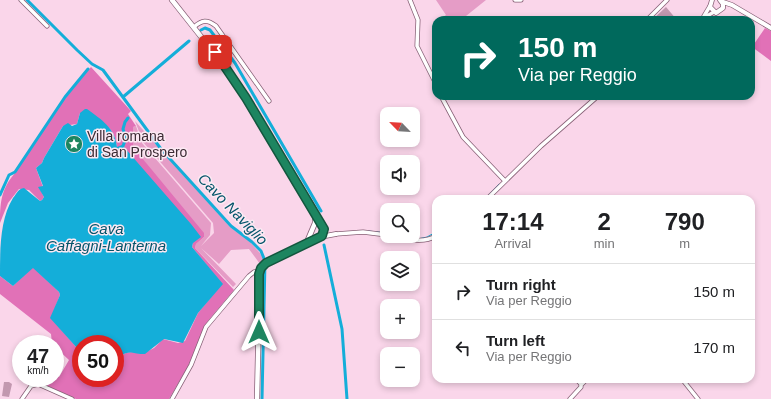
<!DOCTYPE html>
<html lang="en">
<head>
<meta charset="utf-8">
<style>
  body { margin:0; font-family:Arial,sans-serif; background:#f2f2f2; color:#202124; height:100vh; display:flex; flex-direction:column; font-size:15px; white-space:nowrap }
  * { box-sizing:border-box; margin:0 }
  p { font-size:13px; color:#757577 }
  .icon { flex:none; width:22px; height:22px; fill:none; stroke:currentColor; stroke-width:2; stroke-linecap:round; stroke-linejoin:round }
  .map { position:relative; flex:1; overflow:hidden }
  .sheet { position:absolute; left:432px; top:195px; width:323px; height:188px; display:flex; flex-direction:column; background:#fff; border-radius:12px; box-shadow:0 2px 6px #0003 }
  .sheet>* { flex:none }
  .top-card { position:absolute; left:432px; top:16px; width:323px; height:84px; border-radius:12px; box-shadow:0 2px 6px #0003; background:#00695c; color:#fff; overflow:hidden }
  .needle { width:26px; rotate:295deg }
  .controls { position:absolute; left:380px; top:107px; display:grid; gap:8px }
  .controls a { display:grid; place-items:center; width:40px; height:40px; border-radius:8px; background:#fff; box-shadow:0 2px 6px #0003; font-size:20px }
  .speed { position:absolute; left:12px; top:335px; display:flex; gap:8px; font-size:20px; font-weight:700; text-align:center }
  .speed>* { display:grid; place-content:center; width:52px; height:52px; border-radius:50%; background:#fff; box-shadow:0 2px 6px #0003; line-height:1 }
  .speed small { font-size:10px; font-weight:400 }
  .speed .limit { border:6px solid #d22; background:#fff; color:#111 }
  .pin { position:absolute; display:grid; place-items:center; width:34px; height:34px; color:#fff; margin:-17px; border-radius:8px; box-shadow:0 2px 6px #0006 }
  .me { position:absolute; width:44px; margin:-22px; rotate:0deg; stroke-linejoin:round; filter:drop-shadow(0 0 3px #0008) }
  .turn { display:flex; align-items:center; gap:14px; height:84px; padding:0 20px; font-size:18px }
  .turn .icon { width:52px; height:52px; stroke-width:2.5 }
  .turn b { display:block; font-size:28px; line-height:34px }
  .eta { display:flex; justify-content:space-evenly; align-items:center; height:68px; text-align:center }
  .eta b { font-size:24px; font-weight:700; line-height:28px }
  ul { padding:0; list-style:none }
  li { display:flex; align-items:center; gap:12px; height:56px; padding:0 20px; border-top:1px solid #e0e0e0 }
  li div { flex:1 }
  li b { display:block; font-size:15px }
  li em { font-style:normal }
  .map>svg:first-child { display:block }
</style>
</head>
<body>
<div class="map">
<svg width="771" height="399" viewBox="0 0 771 399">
  <rect width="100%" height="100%" fill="#fad6ea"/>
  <path fill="#e59cc6" d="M436,0H486L461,20H439L446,15Z
    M135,121L230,227L250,242L260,253L264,261L260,264L249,249L231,250L219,264L201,248L236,284L233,287L195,248L196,244L204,237L133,147V127L136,126L142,143L211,223L210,235L201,246L214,233L213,223L143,142Z"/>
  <path fill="#e171b7" d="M765,28L771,31V61L752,47Z
    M91,67L131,111L128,114L136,126L133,127V147L204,233V237L196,244L195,248L234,290L208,321L202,332L190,363L169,399H76L41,383L38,378H55V375L59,377L69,360L55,347V344H52L51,334L0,294V276L13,286L33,267L59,292L60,295L51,318L77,348L81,357V378H115V369L117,368L120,356C128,351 133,351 142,354L154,348L163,339L178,343L185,341L198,313L222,284L192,247L193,243L126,152L117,148C115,124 100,122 80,113L77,124L63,126L44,158L42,163L36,168L43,187H39L44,197L42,200L40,201L29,190L19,189L8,203L0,223C0,203 1,189 15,173L63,101Z"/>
  <path fill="#14aed9" d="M85,109H87C102,120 115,128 117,147L122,145L124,147L191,224L201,237L193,243L192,247L223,284L198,313L183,343L164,339L145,354C133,355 132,349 120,356V364L115,369V344H81V357L77,348L50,318L60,295L59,292L33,268L13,286L0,276C0,249 0,219 13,198C17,193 18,189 24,188L40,201L42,200L44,197L38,187L43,186L36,168L42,163L44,158L63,126L68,123L72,126L77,124L80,113Z"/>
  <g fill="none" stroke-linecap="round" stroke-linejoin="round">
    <path stroke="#14aed9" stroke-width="1" d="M485,199L499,184
      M368,231L387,233
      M402,236L413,238
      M418,239L427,237L436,232
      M265,259L296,246"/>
    <path stroke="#14aed9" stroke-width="3" d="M27,0L77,50L92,64L103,70L161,149L231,226L252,242L261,251L265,261L262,399
      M201,30L205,28L210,30L235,63L321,211
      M123,97L189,41
      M123,146L126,138L123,129L125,122L128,118
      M0,195L9,175L15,172L65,97L88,69
      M324,245L342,329L347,399"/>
  </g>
  <path fill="#c298af" d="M666,7L677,20H652Z
    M4,382H9L12,384L9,397L2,396Z"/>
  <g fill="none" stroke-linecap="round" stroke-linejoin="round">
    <defs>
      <path id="minor" d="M21,0L47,26
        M410,0L418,20L417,46L436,84
        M515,0H521
        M704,16L710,6
        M647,20L667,0
        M700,20L714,12
        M194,27C202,20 207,19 216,26L269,101
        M441,96L463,137L505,181
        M487,199L541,146L598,96
        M336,234L363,232L387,235
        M393,236C408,239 422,244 436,236
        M682,379L698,399
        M581,385L587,379
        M22,399L31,386L38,384L72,399
        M172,399L191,365L206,327L249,276L254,272L259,271
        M570,399L581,387V384L576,379"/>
      <path id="tertiary" d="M712,0L710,7L716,13L723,8V4L720,0
        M723,2L732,5L771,28
        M320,237L336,234"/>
      <path id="secondary" d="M172,0L229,72L324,229L322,236L266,263L260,269L257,399
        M307,242L315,223V214"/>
    </defs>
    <use href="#minor" stroke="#876076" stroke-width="5"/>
    <use href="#tertiary" stroke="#876076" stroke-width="5.5"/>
    <use href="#secondary" stroke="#876076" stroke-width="6"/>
    <use href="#minor" stroke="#fff" stroke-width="3.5"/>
    <use href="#tertiary" stroke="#fff" stroke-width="4"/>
    <use href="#secondary" stroke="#fff" stroke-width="4.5"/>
  </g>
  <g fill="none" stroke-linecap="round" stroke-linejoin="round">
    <defs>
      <path id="route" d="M215,52L246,98L324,229L322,236L266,263L261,268L259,274V332"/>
    </defs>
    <use href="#route" stroke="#13563e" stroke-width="10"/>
    <use href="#route" stroke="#1d8560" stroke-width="7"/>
  </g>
  <defs>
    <symbol id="sight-disc" viewBox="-11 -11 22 22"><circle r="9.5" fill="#1d8560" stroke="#fce9f3"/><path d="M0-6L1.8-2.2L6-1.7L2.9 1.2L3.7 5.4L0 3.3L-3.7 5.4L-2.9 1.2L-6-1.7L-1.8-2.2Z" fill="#fff"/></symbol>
  </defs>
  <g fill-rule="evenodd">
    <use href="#sight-disc" x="64" y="134" width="20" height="20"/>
  </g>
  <g text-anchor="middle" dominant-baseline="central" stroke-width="3" stroke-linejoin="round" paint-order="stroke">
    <g font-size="14" fill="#3c2b34" stroke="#fce9f3" text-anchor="start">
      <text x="87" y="136">Villa romana<tspan x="87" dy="16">di San Prospero</tspan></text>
    </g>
    <g font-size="15" font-style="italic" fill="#04546a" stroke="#fce9f3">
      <text transform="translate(233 209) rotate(46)">Cavo Naviglio</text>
      <text x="106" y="228">Cava<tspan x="106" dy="17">Caffagni-Lanterna</tspan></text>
    </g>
  </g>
</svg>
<div class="controls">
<a><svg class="needle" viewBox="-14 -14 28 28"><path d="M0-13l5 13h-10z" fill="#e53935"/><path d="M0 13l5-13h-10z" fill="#757577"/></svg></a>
<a><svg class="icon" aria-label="sound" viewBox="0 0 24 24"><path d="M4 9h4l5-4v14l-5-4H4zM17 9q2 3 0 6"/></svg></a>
<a><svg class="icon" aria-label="search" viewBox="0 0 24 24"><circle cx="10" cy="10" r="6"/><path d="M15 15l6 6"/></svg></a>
<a><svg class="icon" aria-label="layers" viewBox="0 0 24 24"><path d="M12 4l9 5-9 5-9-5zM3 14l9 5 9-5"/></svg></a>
<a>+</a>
<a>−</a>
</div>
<div class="speed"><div>47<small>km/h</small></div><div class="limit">50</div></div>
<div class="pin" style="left:215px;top:52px;background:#d93025"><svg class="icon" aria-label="arrive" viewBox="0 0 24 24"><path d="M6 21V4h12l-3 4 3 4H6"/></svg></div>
<svg class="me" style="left:259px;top:332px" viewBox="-20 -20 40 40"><path d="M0-17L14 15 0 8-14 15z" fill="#1d8560" stroke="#fff" stroke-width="4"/></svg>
<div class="top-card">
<div class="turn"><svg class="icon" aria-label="right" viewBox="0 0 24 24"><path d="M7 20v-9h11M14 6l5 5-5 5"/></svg><div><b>150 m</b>Via per Reggio</div></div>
</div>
<section class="sheet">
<div class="eta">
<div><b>17:14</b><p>Arrival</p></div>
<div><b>2</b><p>min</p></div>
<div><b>790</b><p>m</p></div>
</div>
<ul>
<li><svg class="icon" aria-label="right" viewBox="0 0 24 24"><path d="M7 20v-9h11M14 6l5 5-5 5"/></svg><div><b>Turn right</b><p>Via per Reggio</p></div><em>150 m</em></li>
<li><svg class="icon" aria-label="left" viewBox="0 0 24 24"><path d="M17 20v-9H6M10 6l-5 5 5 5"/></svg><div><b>Turn left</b><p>Via per Reggio</p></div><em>170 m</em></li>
</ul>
</section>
</div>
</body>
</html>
